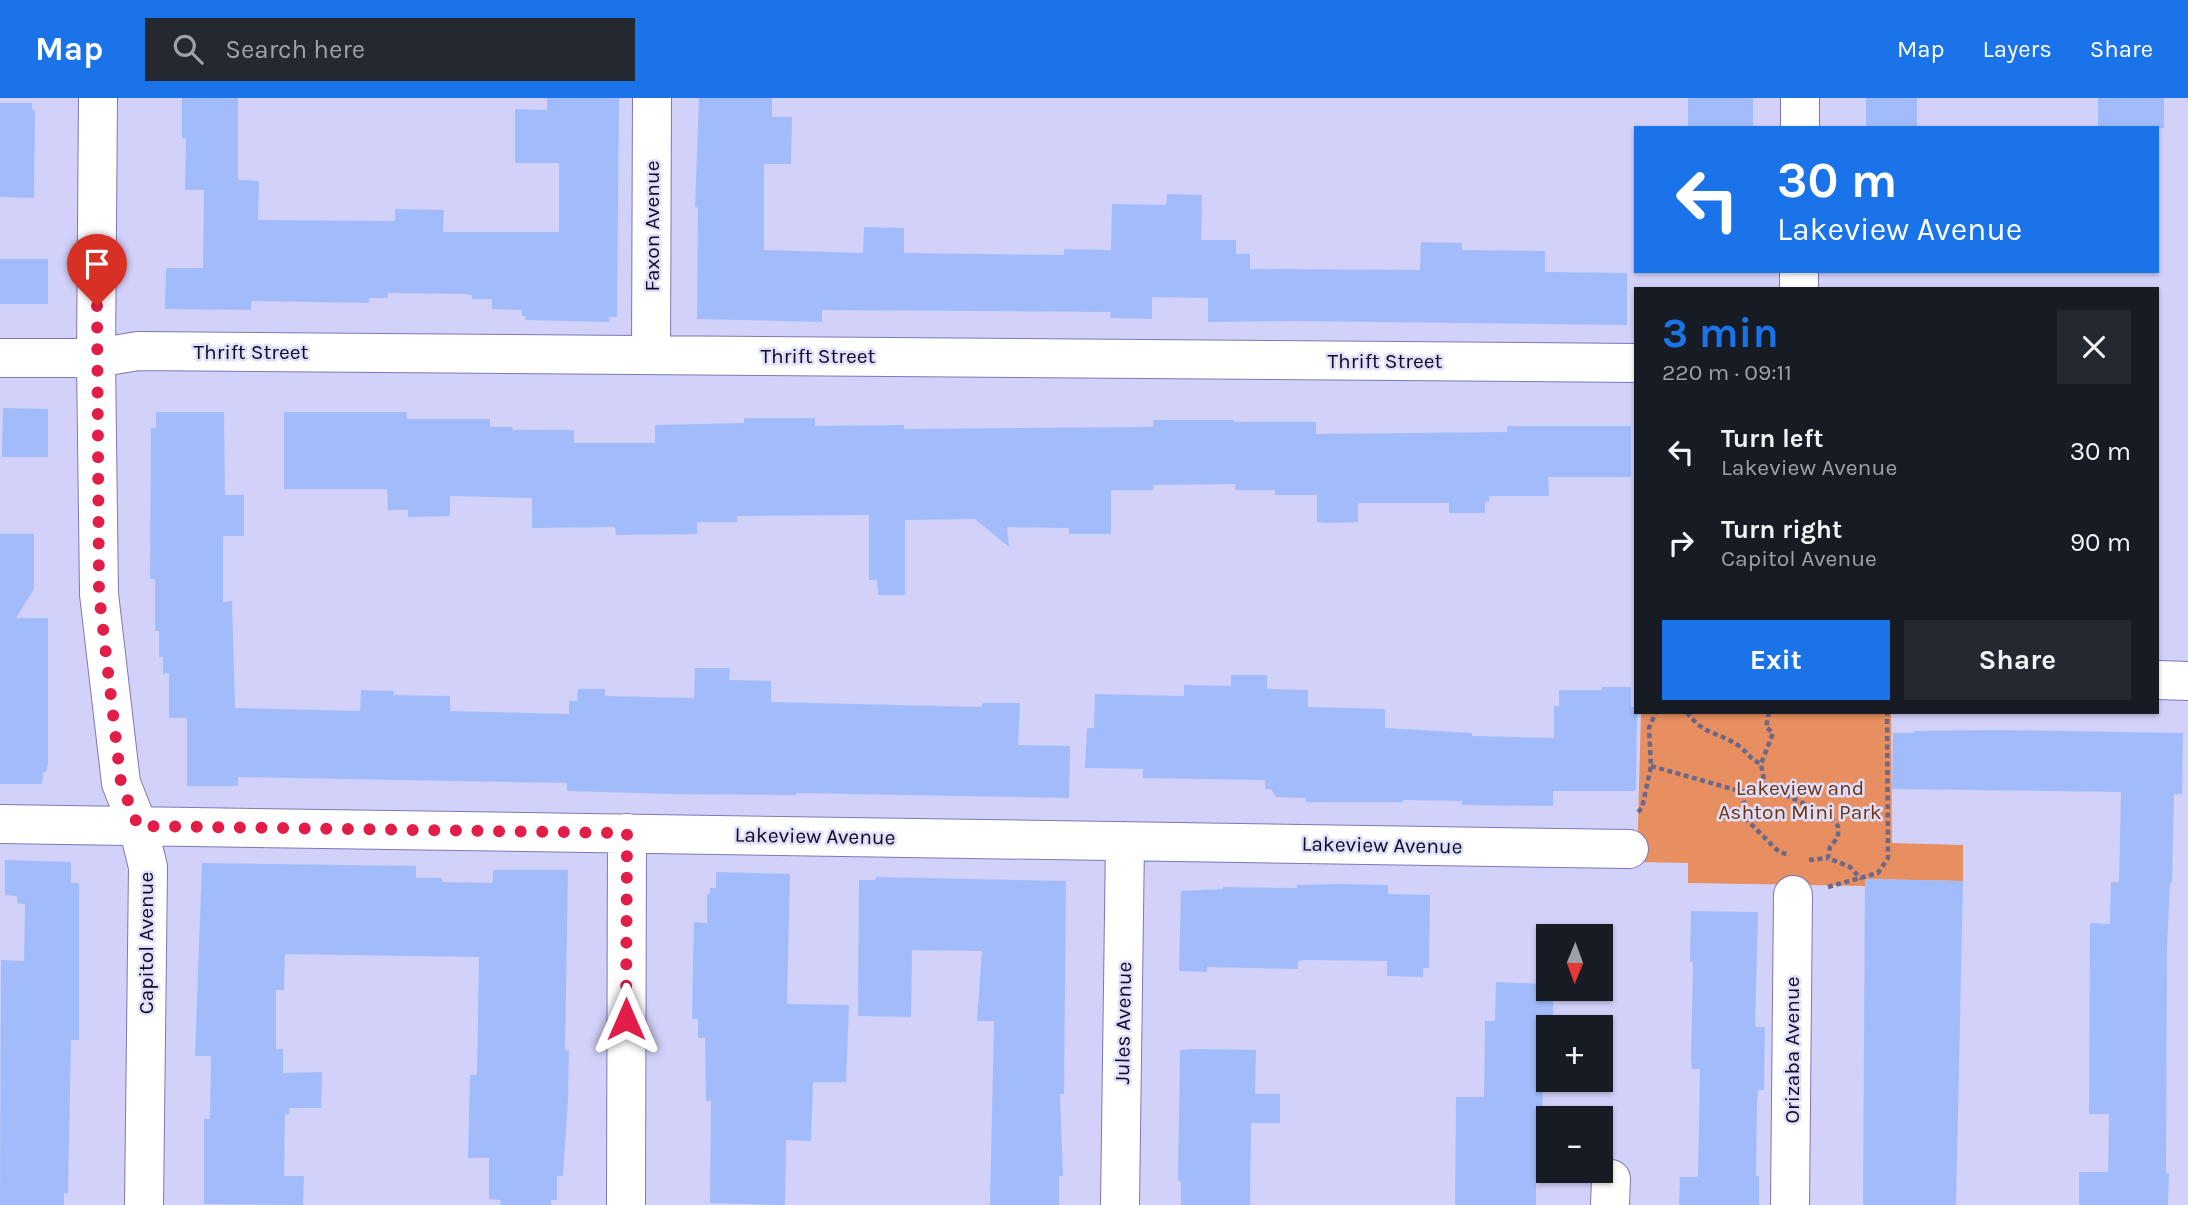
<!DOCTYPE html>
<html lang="en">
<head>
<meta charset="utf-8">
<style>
  body { margin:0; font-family:Karla,sans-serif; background:#242831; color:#f1f3f6; height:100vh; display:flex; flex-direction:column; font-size:26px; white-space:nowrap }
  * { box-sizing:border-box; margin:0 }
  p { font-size:23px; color:#9ea1a6 }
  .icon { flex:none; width:38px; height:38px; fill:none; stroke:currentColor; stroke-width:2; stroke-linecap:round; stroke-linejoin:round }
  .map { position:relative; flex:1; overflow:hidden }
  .drawer { position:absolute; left:1634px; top:189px; width:525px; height:427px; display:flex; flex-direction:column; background:#171b24; border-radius:0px; box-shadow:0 2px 5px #0004 }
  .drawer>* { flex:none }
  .banner { position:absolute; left:1634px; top:28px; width:525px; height:147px; border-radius:0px; box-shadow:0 2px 5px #0004; background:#1a73e8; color:#fff; overflow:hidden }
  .needle { width:46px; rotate:181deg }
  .tools { position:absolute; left:1536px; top:826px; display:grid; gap:14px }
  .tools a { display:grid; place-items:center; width:77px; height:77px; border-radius:0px; background:#171b24; box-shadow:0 2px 5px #0004; font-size:35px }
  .pin { position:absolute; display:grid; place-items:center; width:60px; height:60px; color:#fff; margin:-72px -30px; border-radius:50% 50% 50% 0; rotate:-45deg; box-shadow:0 0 7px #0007 }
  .pin .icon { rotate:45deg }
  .me { position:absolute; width:77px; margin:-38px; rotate:0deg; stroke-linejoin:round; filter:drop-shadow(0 0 5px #0008) }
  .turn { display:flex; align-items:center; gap:24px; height:147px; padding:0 28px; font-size:32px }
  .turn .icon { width:91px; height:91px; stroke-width:2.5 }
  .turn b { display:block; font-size:49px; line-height:60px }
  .round { display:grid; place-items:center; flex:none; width:74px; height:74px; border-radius:0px; background:#242831 }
  .summary { display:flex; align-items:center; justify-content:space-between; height:119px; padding:0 28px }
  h1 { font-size:42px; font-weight:700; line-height:52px; color:#1a73e8 }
  .cta { display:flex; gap:14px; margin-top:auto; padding:14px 28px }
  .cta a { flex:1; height:80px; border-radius:0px; background:#1a73e8; color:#fff; font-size:28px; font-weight:700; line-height:80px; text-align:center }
  .cta a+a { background:#242831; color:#f1f3f6 }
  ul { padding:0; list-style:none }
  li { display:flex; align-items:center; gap:21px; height:91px; padding:0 28px }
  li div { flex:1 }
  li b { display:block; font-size:26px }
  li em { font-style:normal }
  header { display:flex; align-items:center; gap:42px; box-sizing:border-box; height:98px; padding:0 35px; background:#1a73e8; color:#fff }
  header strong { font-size:33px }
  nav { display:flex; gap:38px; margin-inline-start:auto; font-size:24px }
  .search { width:490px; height:63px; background:#242831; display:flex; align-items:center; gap:18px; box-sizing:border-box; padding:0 24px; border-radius:0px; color:#9ea1a6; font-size:26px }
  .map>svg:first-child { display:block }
</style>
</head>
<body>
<header>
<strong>Map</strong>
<div class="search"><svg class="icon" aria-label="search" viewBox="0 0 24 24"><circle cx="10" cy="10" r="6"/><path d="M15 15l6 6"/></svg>Search here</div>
<nav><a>Map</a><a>Layers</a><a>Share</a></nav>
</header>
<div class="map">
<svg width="2188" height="1107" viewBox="0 0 2188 1107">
  <rect width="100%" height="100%" fill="#d2d1fa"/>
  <path fill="#e88f61" d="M1641,614H1891L1892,745L1963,747V783L1866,781L1865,788L1688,785V765L1637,764Z"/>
  <path fill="#a2bcfb" d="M182,0H238V80L239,82L259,83L258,122L395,123V111L444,112L443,134H559V65H515V11L547,12V0H619L617,219H609V224L526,222L525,218H522V212L492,211V201H472V197L464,196L388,195L387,200H369V205L251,203V212L165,211L166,170H203L204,92H185L186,40H182Z
    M699,0H772V19H792L791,66H764V152L863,155L864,129L904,130V155L1064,157V151L1111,152L1112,106L1166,107L1167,96L1202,97L1201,142H1236V156H1250V171L1420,172L1421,144L1462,145V152L1545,153V174L1627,175V227L1295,223L1208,224V200L1152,199V221L1110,220L1111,214L822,212V224L697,221L698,110L695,109Z
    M1688,0H1753V30H1688Z
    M1866,0H1917V30H1866Z
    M2098,0H2164V30H2098Z
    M0,5H32V12H35L34,100L0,99Z
    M0,161H48V206H0Z
    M3,310L48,311V359H2Z
    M156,314H224L225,397H244V438H223V504L232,503L235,610L360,613L361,592L394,593L393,597L450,598V613L569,616V603H577L578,591H605V598L694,600L695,570H730L729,582L771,583V604L982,609V605H1020L1018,647L1070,648L1069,700L796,695V697L672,696L567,693V685L238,679V688H187V620H169V575L163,576V559H159V533H155V481H150L151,330H156Z
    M284,314H407V321H490V329H512L513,332H574V345H655V327L744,325V320H815V328L904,327V331L1153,329V322H1234V324H1316V336L1507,334V328H1631V379H1548L1549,398H1489V404H1485V415H1449V405H1358V424L1326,425L1317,424V397H1275V392H1235V386L1153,387V392H1111V436H1069V430L1007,429L1009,449L975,421L905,422V497H878L877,482H869V417L737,418V424H697V436L616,437L615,429L532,430V400L450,398V418L408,419V412H388L387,391H284Z
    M0,436H34V491L16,520H48V665L46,674H43L42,686H0Z
    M1231,577H1267V591L1308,592V609L1385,611V630L1472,635V638L1554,640V608H1559V592H1602V589H1631V609H1636L1637,614L1636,693H1553V708L1462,707V703L1403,702V704H1306V700L1276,699L1271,691H1265V682L1143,680V671L1085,670L1087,630H1094L1095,596L1184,598V587L1231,588Z
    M1996,632L2183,635L2182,696H2174L2172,785H2170L2167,848L2166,1075H2169L2168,1107H2079V1074H2108L2109,1016H2089L2090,825L2110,826L2111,784H2119L2121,694L1892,691L1893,635H1914V633Z
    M5,762L71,764V785H79V942H71L68,1095H64V1107H0L1,862L24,863L25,806L17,805V798L5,797Z
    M202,765L416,768V780H441L443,784L493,785V772H568L565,952H569L568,1001L563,1078H557V1102H551V1107H501L500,1102L489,1101V1060H468L470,977H477L479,859L285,856L284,892H276V951H283V975L322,974L321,1010H289V1016H285L284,1078H304L303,1107L204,1106V1021H210L211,958H195Z
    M716,774L790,776L787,906L849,907L846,984H813L811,1043L786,1042L785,1107L710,1105L711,1003H706L705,940H698V921H692L693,865L694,824L707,825V796H710V790H716Z
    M876,779L1066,783L1064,996H1060L1063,1078H1059V1107H990L994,923H977L982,853L912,852L911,919L858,918L859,782H875Z
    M1865,781L1963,783L1956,1107H1863Z
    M1340,786L1388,787V796L1430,797L1429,870H1423V879L1387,878V863L1305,862L1298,863V871L1207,869V874L1179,873L1181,793L1223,791V789L1297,790V787Z
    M1691,813L1758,814L1755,929H1765L1764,992H1758L1757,1006L1756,1078H1759V1107H1679L1680,1079H1698L1700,971H1692L1691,962L1693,864H1690Z
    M1496,884L1549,886V891H1553V929H1549V965H1543L1542,1070H1536V1107H1455L1456,999H1484L1485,923H1495Z
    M1196,951L1256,952L1255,996H1280V1025H1251L1250,1107H1181V1083H1178L1180,952Z"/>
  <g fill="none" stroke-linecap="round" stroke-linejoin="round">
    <defs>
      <path id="minor" d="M98,0L96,260L99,496L121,685L138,728L148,769L144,1107
        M1800,30V0
        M1799,191V173
        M651,257L652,0
        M0,260H96L138,253L1636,265
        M2158,582L2188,583
        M0,726L1629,751
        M626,1107L627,735
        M1120,1107L1125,743
        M1610,1107L1611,1081
        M1790,1107L1793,797"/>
    </defs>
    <use href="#minor" stroke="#7d78b6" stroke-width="40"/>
    <path stroke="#6b6888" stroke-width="4.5" stroke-dasharray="5 3.5" stroke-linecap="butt" d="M1687,614C1702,637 1720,634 1739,648C1748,655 1750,661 1761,666
      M1769,614L1766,629L1773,635L1761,666L1765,688L1827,716L1838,728V739L1830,749L1828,760L1850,769L1861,781
      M1651,668L1743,694L1765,688
      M1743,694L1746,721L1779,754L1790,757
      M1638,714L1642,710L1651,668L1649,630L1656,614
      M1809,762L1828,760
      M1828,789L1878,775L1888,760L1887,614"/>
    <use href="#minor" stroke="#fff" stroke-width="38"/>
  </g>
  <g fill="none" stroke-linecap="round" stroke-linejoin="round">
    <path stroke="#e11d48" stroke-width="12" stroke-dasharray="0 21.6" d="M97,208L99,496L121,685L138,728L627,735L626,921"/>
  </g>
  <g text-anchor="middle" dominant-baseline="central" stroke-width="5" stroke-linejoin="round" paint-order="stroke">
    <g font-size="21" fill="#0f0b23" stroke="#e0dffb">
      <text transform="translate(652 128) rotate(-90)">Faxon Avenue</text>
      <text x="251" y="254">Thrift Street</text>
      <text x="818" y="258">Thrift Street</text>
      <text x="1385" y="263">Thrift Street</text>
      <text transform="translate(815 738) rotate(1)">Lakeview Avenue</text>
      <text transform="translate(1382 747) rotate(1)">Lakeview Avenue</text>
      <text transform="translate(146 845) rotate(-90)">Capitol Avenue</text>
      <text transform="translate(1123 925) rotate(-89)">Jules Avenue</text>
      <text transform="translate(1792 952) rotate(-90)">Orizaba Avenue</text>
    </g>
    <g font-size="21" fill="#6e3311" stroke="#e0dffb">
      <text x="1800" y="690">Lakeview and<tspan x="1800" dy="24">Ashton Mini Park</tspan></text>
    </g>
  </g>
</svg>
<div class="tools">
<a><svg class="needle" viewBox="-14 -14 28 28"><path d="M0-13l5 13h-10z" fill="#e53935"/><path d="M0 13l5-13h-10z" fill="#9ea1a6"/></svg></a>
<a>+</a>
<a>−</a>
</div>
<div class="pin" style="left:97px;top:208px;background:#d93025"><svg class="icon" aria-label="arrive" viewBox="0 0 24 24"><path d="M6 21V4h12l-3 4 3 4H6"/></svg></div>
<svg class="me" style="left:626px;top:921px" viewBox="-20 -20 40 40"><path d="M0-17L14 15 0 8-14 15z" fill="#e11d48" stroke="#fff" stroke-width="4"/></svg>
<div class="banner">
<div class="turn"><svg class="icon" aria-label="left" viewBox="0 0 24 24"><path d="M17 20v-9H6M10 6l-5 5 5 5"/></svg><div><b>30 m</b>Lakeview Avenue</div></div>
</div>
<section class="drawer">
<div class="summary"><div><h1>3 min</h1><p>220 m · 09:11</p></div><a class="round"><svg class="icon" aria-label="close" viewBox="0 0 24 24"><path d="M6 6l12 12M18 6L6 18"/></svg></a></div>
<ul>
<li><svg class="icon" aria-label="left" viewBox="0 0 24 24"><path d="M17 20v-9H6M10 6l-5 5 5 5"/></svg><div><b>Turn left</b><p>Lakeview Avenue</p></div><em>30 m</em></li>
<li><svg class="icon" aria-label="right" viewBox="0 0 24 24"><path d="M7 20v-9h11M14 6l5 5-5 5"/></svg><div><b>Turn right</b><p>Capitol Avenue</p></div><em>90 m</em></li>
</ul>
<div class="cta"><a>Exit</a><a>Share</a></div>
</section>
</div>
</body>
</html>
